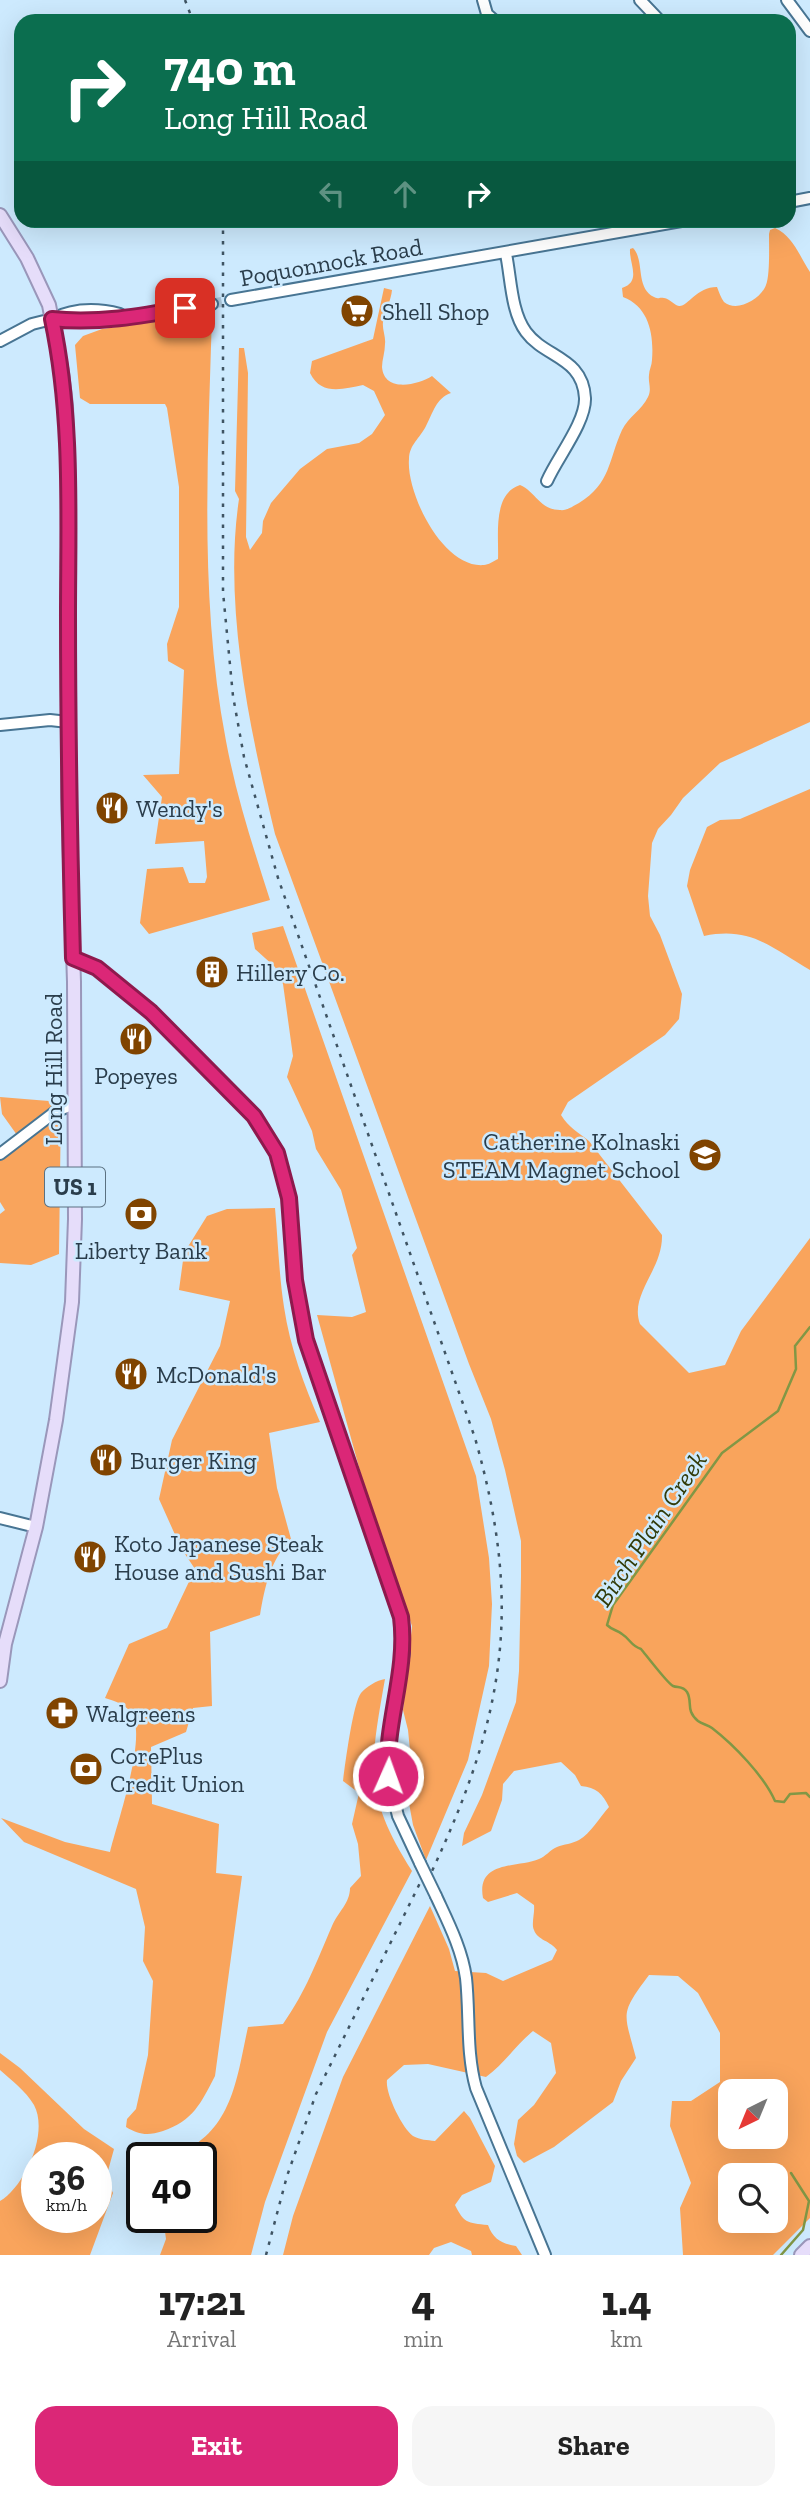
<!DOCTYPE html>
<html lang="en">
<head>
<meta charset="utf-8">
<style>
  body { margin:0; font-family:"Zilla Slab",serif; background:#f6f6f6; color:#222; height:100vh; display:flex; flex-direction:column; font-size:26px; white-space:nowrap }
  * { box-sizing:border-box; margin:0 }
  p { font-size:23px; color:#767676 }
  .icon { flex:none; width:38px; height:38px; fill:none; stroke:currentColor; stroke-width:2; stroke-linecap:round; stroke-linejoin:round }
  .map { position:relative; height:2255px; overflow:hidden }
  .side { display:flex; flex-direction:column; background:#fff; flex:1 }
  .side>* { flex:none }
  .hud { position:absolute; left:14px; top:14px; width:782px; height:214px; border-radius:21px; box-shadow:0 7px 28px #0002; background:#0b6e4f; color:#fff; overflow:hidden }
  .needle { width:46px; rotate:223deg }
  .tools { position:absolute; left:718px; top:2079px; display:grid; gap:14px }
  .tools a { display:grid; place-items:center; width:70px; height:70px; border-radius:14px; background:#fff; box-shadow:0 7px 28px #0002; font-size:35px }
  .speed { position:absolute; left:21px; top:2142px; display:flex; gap:14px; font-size:35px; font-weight:700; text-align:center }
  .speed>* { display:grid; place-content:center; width:91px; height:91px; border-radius:50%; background:#fff; box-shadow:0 7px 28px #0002; line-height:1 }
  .speed small { font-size:18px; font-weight:400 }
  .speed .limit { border:4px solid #111; border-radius:10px; background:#fff; color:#111 }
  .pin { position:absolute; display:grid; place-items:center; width:60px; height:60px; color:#fff; margin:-30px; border-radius:14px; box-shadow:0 4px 10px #0006 }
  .me { position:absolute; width:77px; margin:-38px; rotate:2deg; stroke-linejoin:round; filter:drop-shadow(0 0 5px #0008) }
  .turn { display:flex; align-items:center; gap:24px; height:147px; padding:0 35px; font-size:32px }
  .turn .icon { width:91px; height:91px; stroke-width:2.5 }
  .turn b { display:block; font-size:49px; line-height:60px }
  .lanes { display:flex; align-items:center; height:66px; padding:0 35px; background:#0003; justify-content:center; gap:35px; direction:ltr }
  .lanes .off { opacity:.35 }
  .eta { display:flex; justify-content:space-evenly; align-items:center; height:119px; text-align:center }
  .eta b { font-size:42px; font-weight:700; line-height:49px }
  .primary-button { display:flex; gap:14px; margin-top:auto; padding:14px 35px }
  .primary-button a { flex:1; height:80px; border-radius:21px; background:#db2777; color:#fff; font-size:28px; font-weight:700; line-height:80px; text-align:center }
  .primary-button a+a { background:#f6f6f6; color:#222 }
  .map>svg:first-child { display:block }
</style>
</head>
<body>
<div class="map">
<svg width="810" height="2255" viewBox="0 0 810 2255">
  <rect width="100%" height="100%" fill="#cdeafe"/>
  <path fill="#f9a45c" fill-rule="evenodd" d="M775,228C793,236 800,257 810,272V722L720,763L683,798L671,815L658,829L652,843L648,896L650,916L660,935L682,994L679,1019L665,1035L568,1102L561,1115C569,1128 578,1132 589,1141L662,1235C663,1270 629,1294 640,1324L689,1373L725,1365L741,1331L810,1238V2218L773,2255H683L680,2208L691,2183L670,2126L672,2101H691L720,2082V2033L698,1993L678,1976L649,1975C619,2015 624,2012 636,2058L621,2081L613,2102L554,2147L524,2163L517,2156L514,2144L518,2120L534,2105L556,2073L551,2043L533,2031C516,2045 504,2064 486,2077L428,2064L404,2065L387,2080C385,2093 402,2128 413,2136C420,2140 427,2140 435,2141L464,2111L470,2118L495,2166L491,2182L462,2195L455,2205C464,2223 467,2223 488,2225C493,2239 502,2244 516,2246L522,2255H472L471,2251L451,2242L434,2248L429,2255H283L293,2216L343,2077L430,1906L449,1949L455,1971L486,1973L503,1981L552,1960L557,1950C551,1941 537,1940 534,1930C531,1924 535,1913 534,1905L517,1893L488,1902L483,1898C476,1860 518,1868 539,1859C545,1857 550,1850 557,1847C564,1844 572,1844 579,1840C590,1834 600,1817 609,1807C603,1794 596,1787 581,1786L575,1775L561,1762L514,1771L503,1784L502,1800L491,1831L462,1846L464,1833L482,1795L516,1702L519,1671L521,1577V1541L505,1470L491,1419L469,1364L275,834C250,730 223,606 239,499L235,491L239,348H244L248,373L246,537L250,550L262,533L263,521L271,503L300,469L327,449L359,443L372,434L385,415L374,391L363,385C343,389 321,396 310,373L312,361L373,339L384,288L392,290C391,301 385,311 383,322C382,329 386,337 385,344C385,352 382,360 382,367C384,393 418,385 432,376L451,393C436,398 433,413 426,426C420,438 409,445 409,459C406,493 443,569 484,565C488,565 494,561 498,559C499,536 492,494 520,485C535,491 540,510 560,510C567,511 573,506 579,503C611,483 608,461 622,430C628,417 642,410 648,397C652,389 648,383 649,375C649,370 652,365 652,360C654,334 649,307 623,297L622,288C642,281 629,264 630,249L633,248C645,260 635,288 654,297C661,300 657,297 664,298C670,299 674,305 679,306C688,307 696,287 717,287C719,292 721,298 724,302C737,313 761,299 766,285C770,275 769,247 769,234L770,230ZM730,2091H775V2137H730ZM730,2175H775V2221H730Z
    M212,314C208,456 199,600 226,741C236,795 253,847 270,900L149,934L140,923L147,869L183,867L189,883H205L207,877L204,841L155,844L162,797L143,775L179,774L184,670L168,661L167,644L179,607V487L167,408L165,404H90L80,398L75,345L83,336L102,329Z
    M810,789V970C772,948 751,926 704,936L687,886L690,870L707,827L720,820L740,819Z
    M283,926L476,1476L489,1558L492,1604L489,1666L468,1760L426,1860L413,1825L409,1803L414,1791L408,1730L403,1710L412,1626L362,1478L317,1315L352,1317L366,1312L352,1255L357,1248L341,1190L316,1149L312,1131L287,1077L293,1056L283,984L275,967L255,949L252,933Z
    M0,1097L61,1102L59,1254L31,1265L0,1263V1214L5,1210L0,1202V1150L17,1135L2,1114Z
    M275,1208C278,1241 279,1275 284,1307C290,1347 304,1385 320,1422L269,1433L277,1488L291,1539C270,1561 265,1586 260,1615L210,1632L212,1706L193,1708L186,1732L151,1747L152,1804L219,1824L216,1873L242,1876L215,2076C201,2103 193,2121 163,2131C148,2136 139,2135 126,2127L127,2119L136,2109L148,2055L153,1981L143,1961L145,1927L136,1889L24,1842L1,1818L65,1842L110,1852C117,1823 147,1738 132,1714C127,1705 115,1701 105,1698L129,1644L167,1628L195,1569L181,1548L159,1499L172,1440L220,1346L230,1301L179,1290L184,1253L207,1216L227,1209Z
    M385,1679C370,1764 363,1794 412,1871L327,2032L265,2202L251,2255H160L166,2239L163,2217H201V2158H180L182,2152C233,2128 237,2077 248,2027L283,2024C306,1991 316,1963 332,1926C338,1912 350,1903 350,1888L361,1876L358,1844L352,1824L359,1793L343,1781C345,1765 353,1703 361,1693C366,1687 377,1680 385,1679Z
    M0,2053L20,2068L84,2129L114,2149L106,2178L113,2193L90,2255H0V2201C25,2186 49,2133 34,2105C26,2091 11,2080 0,2070ZM37,2158H96V2217H37Z"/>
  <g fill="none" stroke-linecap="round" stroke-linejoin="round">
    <path stroke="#819745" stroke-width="2.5" d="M810,1327L795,1346L796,1369L778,1411L722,1453L613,1605L607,1625C612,1630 617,1630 622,1634C630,1639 631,1646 641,1649C646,1655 668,1684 673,1686C678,1688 683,1686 687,1692C693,1702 685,1710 698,1721C702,1724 708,1725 712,1728C734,1745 764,1776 775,1801L784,1802L790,1794L806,1793L810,1797
      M781,2255L803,2230L809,2201L791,2173"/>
    <path stroke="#acc7da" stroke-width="10" stroke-dasharray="10 5" stroke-linecap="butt" d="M212,304L231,300"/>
    <defs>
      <path id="minor" d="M483,0L487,14L495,21
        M640,0L660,21
        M787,0L810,31
        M789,202L810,198
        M506,254C511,278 511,312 526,332C545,358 583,357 585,398C586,422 557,458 547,481
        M231,300L687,220
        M52,319C74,308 97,308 120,314
        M0,341L32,324L52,319L71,321L104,320L212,304
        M0,725L50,720L68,722
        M73,958L97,968L151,1012L254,1116L277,1153L289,1198L295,1280L306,1340L401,1617L404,1652L388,1750V1776L398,1816L420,1863
        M0,1154L55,1112L74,1104
        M0,1518L36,1527
        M436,1896C448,1922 462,1949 466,1978C470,2015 466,2052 476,2088L545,2255"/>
      <path id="major" d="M0,215L27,258L49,305L62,372L66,406L69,497L68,797L74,982L75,1219L72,1302L56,1420L36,1527L5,1644L0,1681
        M801,2255L810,2246"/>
    </defs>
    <use href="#minor" stroke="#487593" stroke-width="14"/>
    <use href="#major" stroke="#9a97ba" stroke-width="16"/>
    <use href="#minor" stroke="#fff" stroke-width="10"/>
    <use href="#major" stroke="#e6ddfa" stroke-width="12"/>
    <path stroke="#3f5463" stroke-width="2.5" stroke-dasharray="3.5 7" stroke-linecap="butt" d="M185,0L193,21
      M223,220V592L233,696L244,757L278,878L475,1438C523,1606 505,1715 432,1871
      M266,2255L287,2176L316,2094L420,1883"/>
    <defs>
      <path id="minor-bridge" d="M420,1863L436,1896"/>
    </defs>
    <use href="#minor-bridge" stroke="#487593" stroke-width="14" stroke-linecap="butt"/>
    <use href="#minor-bridge" stroke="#fff" stroke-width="10"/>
  </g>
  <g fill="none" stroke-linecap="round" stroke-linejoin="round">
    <defs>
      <path id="route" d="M185,308C142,316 96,324 52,319C73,417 68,517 68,616C68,730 70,844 73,958L97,968L151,1012L254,1116L277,1153L289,1198L295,1280L306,1340L401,1617C408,1672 385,1722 388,1776"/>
    </defs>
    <use href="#route" stroke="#8e194d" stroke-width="18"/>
    <use href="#route" stroke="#db2777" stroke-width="12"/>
  </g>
  <defs>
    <symbol id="supermarket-disc" viewBox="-11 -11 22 22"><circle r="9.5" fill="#804400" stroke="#cdeafe"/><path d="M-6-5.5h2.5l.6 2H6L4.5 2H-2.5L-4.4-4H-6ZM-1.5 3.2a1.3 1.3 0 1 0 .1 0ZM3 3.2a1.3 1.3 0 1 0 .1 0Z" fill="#fff"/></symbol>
    <symbol id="restaurant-disc" viewBox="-11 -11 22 22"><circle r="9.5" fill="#804400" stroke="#cdeafe"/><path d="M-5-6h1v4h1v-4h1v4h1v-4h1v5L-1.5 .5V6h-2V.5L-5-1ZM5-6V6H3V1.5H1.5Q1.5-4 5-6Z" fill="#fff"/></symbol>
    <symbol id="building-disc" viewBox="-11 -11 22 22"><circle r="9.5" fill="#804400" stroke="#cdeafe"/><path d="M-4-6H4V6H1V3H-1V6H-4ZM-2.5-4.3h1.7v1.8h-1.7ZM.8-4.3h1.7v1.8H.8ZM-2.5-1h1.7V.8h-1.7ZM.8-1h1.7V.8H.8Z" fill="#fff"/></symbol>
    <symbol id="school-disc" viewBox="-11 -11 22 22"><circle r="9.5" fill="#804400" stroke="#cdeafe"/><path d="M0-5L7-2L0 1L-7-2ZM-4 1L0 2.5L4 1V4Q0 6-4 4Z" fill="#fff"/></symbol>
    <symbol id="bank-disc" viewBox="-11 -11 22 22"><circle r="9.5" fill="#804400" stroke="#cdeafe"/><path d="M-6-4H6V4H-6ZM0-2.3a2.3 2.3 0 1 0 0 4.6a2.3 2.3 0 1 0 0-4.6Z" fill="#fff"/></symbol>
    <symbol id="pharmacy-disc" viewBox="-11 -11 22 22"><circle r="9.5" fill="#804400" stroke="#cdeafe"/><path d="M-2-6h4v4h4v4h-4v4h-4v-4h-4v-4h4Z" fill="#fff"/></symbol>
  </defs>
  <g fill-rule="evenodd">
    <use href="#supermarket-disc" x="338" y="292" width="38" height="38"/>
    <use href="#restaurant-disc" x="93" y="789" width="38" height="38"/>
    <use href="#building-disc" x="193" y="953" width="38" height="38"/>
    <use href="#restaurant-disc" x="117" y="1020" width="38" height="38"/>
    <use href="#school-disc" x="686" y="1136" width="38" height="38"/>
    <use href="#bank-disc" x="122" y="1195" width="38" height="38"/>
    <use href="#restaurant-disc" x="112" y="1355" width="38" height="38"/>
    <use href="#restaurant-disc" x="87" y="1441" width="38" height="38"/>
    <use href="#restaurant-disc" x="71" y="1538" width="38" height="38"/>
    <use href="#pharmacy-disc" x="43" y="1694" width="38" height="38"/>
    <use href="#bank-disc" x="67" y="1750" width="38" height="38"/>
  </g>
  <g text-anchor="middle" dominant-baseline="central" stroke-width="5" stroke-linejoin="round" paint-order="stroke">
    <rect fill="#cdeafe" stroke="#5b7181" stroke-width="2" x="45" y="1167.5" width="60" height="39" rx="5"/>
    <g font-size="23" font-weight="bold" fill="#2a3d4b">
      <text x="75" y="1187">US 1</text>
    </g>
    <g font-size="24" fill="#2a3d4b" stroke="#cdeafe">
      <text transform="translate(331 262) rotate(-10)">Poquonnock Road</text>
      <text transform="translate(53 1069) rotate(-90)">Long Hill Road</text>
    </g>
    <g font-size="24" fill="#2a3d4b" stroke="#cdeafe" text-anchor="start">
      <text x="382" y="311">Shell Shop</text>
      <text x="136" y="808">Wendy's</text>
      <text x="236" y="972">Hillery Co.</text>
      <text x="136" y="1075" text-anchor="middle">Popeyes</text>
      <text x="680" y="1141" text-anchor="end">Catherine Kolnaski<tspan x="680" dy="28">STEAM Magnet School</tspan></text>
      <text x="141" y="1250" text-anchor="middle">Liberty Bank</text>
      <text x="156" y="1374">McDonald's</text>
      <text x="130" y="1460">Burger King</text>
      <text x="114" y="1543">Koto Japanese Steak<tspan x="114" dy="28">House and Sushi Bar</tspan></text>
      <text x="86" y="1713">Walgreens</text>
      <text x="110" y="1755">CorePlus<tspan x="110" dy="28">Credit Union</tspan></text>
    </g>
    <g font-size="26" font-style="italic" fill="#323b09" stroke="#cdeafe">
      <text transform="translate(650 1529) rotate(-56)">Birch Plain Creek</text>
    </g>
  </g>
</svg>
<div class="tools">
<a><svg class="needle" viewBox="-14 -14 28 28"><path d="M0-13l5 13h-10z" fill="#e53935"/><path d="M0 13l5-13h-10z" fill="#767676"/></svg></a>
<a><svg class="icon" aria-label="search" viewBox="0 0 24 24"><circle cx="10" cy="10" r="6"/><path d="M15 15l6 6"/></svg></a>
</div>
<div class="speed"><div>36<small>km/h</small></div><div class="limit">40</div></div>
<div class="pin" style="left:185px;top:308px;background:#d93025"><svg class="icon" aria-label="arrive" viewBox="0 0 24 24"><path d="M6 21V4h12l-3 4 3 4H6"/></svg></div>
<svg class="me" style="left:388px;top:1776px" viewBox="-20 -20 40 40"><circle r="17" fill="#db2777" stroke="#fff" stroke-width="3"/><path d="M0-11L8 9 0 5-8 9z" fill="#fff"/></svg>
<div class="hud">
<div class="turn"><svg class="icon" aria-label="right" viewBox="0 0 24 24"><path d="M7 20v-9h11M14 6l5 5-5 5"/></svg><div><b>740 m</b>Long Hill Road</div></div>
<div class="lanes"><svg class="icon off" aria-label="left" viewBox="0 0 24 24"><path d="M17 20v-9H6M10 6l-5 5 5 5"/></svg><svg class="icon off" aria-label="ahead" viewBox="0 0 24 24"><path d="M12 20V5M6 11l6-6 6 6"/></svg><svg class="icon" aria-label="right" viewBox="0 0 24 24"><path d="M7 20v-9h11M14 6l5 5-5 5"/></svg></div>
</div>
</div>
<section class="side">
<div class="eta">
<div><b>17:21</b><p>Arrival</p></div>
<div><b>4</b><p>min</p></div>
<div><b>1.4</b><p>km</p></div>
</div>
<div class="primary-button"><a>Exit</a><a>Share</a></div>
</section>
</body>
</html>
